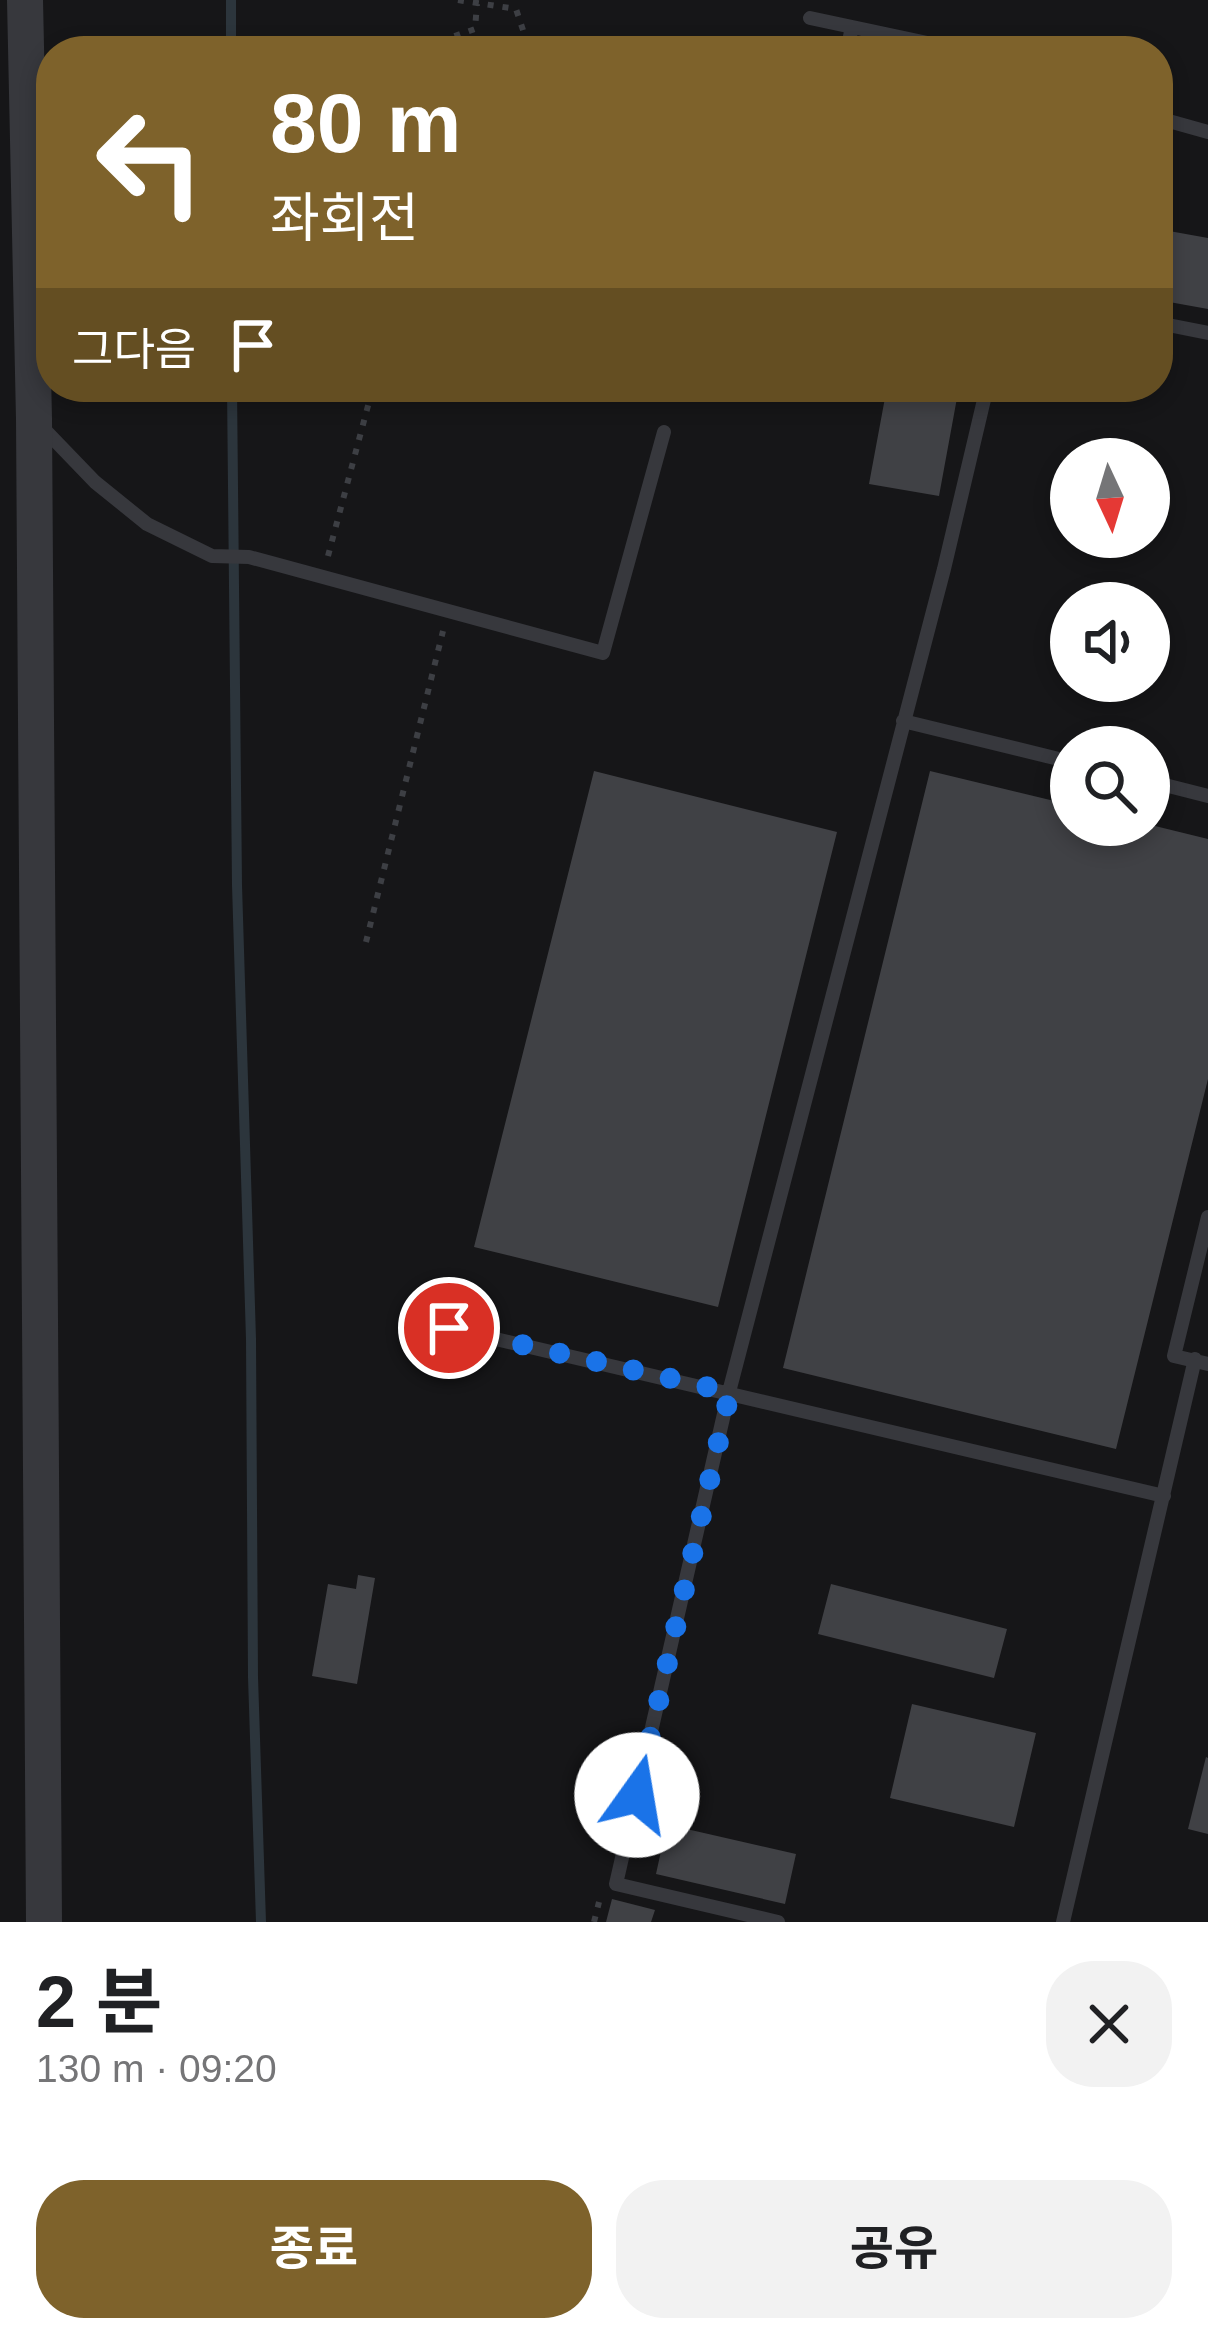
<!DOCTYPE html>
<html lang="ko">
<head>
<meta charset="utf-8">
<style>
  body { margin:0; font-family:Helvetica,"Noto Sans KR",sans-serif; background:#f2f2f2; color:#202124; height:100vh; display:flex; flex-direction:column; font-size:45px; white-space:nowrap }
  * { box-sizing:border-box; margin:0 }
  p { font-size:39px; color:#757577 }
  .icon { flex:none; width:66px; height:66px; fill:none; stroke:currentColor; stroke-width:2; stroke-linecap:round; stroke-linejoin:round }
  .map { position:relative; height:1922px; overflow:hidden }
  .side { display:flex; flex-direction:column; background:#fff; flex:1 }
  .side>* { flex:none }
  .banner { position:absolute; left:36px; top:36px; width:1137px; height:366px; border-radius:48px; box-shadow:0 6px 18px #0003; background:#7e622b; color:#fff; overflow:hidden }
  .needle { width:78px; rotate:176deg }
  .tools { position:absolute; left:1050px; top:438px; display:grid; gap:24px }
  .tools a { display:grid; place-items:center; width:120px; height:120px; border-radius:50%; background:#fff; box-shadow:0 6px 18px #0003; font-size:60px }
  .pin { position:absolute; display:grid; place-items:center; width:102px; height:102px; color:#fff; margin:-51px; border:6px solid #fff; border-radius:50%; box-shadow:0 3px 12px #0007 }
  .me { position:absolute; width:132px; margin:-66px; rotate:13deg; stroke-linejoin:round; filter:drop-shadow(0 0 9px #0008) }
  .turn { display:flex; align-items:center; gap:42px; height:252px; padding:0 36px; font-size:54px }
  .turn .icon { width:156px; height:156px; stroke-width:2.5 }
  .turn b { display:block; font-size:84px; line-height:102px }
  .then { display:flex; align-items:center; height:114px; padding:0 36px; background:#0003; gap:24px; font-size:45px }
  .round { display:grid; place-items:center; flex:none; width:126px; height:126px; border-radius:48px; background:#f2f2f2 }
  .summary { display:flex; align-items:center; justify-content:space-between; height:204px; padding:0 36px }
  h1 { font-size:72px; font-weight:700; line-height:90px }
  .cta { display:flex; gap:24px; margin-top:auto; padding:24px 36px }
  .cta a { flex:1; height:138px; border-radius:48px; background:#7e622b; color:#fff; font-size:48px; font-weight:700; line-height:138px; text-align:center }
  .cta a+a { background:#f2f2f2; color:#202124 }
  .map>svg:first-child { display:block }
</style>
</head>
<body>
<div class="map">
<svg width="1208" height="1922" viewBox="0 0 1208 1922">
  <rect width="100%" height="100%" fill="#161618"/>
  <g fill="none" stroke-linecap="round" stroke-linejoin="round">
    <path stroke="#2c353c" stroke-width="10" d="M231,0V51
      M232,387L237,885L251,1339L253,1677L261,1922"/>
  </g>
  <path fill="#404145" d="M1158,229L1208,238V309L1158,300Z
    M887,387H959L939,496L869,484Z
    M594,771L837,832L718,1307L474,1247Z
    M930,771L1071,805V825H1151L1208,839V1079L1116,1449L783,1368Z
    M358,1575L375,1578L357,1684L312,1676L328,1584L356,1589Z
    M831,1584L1007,1629L994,1678L818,1634Z
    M912,1704L1036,1733L1014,1827L890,1798Z
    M1206,1757L1208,1758V1834L1188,1829Z
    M656,1822L796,1854L785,1904L656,1874L661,1851L650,1849Z
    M612,1899L655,1910L651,1922H606Z"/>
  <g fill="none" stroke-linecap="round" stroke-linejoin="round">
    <path stroke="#3d3f44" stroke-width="6" stroke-dasharray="6 9" stroke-linecap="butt" d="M458,0L516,9L530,51
      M412,51L475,29L477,4
      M328,556L373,387
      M366,942L443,631
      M594,1922L599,1902"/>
    <path stroke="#37383d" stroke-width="14" d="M810,18L965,51
      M847,51L852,27
      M1158,118L1208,132
      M1158,323L1208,333
      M42,427L95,482L147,524L212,556L249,557L603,653L664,432
      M903,721L1071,762
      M1149,781L1208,796
      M1208,1217L1174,1356L1208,1364
      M449,1328L1164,1496
      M778,1922L616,1884L729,1392L944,569L987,387
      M1063,1922L1195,1359"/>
    <path stroke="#37383d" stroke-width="36" d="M25,0L34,419L44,1922"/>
  </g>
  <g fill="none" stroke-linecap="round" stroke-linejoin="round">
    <path stroke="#1a73e8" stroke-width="21" stroke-dasharray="0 37.8" d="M449,1328L730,1392L637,1795"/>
  </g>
</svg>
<div class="tools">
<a><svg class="needle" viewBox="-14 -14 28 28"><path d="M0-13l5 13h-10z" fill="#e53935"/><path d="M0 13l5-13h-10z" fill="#757577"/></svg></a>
<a><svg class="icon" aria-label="sound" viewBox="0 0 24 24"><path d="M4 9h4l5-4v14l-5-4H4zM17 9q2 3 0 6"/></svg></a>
<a><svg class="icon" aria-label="search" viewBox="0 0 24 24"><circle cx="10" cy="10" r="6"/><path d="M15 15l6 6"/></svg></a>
</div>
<div class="pin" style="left:449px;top:1328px;background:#d93025"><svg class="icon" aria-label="arrive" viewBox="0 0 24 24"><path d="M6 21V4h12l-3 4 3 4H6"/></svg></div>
<svg class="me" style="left:637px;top:1795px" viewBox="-20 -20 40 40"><circle r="19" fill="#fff"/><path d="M0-13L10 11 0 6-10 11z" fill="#1a73e8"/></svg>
<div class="banner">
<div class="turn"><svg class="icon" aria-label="left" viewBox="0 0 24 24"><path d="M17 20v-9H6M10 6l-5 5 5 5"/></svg><div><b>80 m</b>좌회전</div></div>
<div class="then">그다음<svg class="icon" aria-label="arrive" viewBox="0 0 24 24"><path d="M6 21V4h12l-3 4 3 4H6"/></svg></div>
</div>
</div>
<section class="side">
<div class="summary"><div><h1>2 분</h1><p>130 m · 09:20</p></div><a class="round"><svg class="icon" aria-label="close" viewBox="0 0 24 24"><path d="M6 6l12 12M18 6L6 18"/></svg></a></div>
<div class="cta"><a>종료</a><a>공유</a></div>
</section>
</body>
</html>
